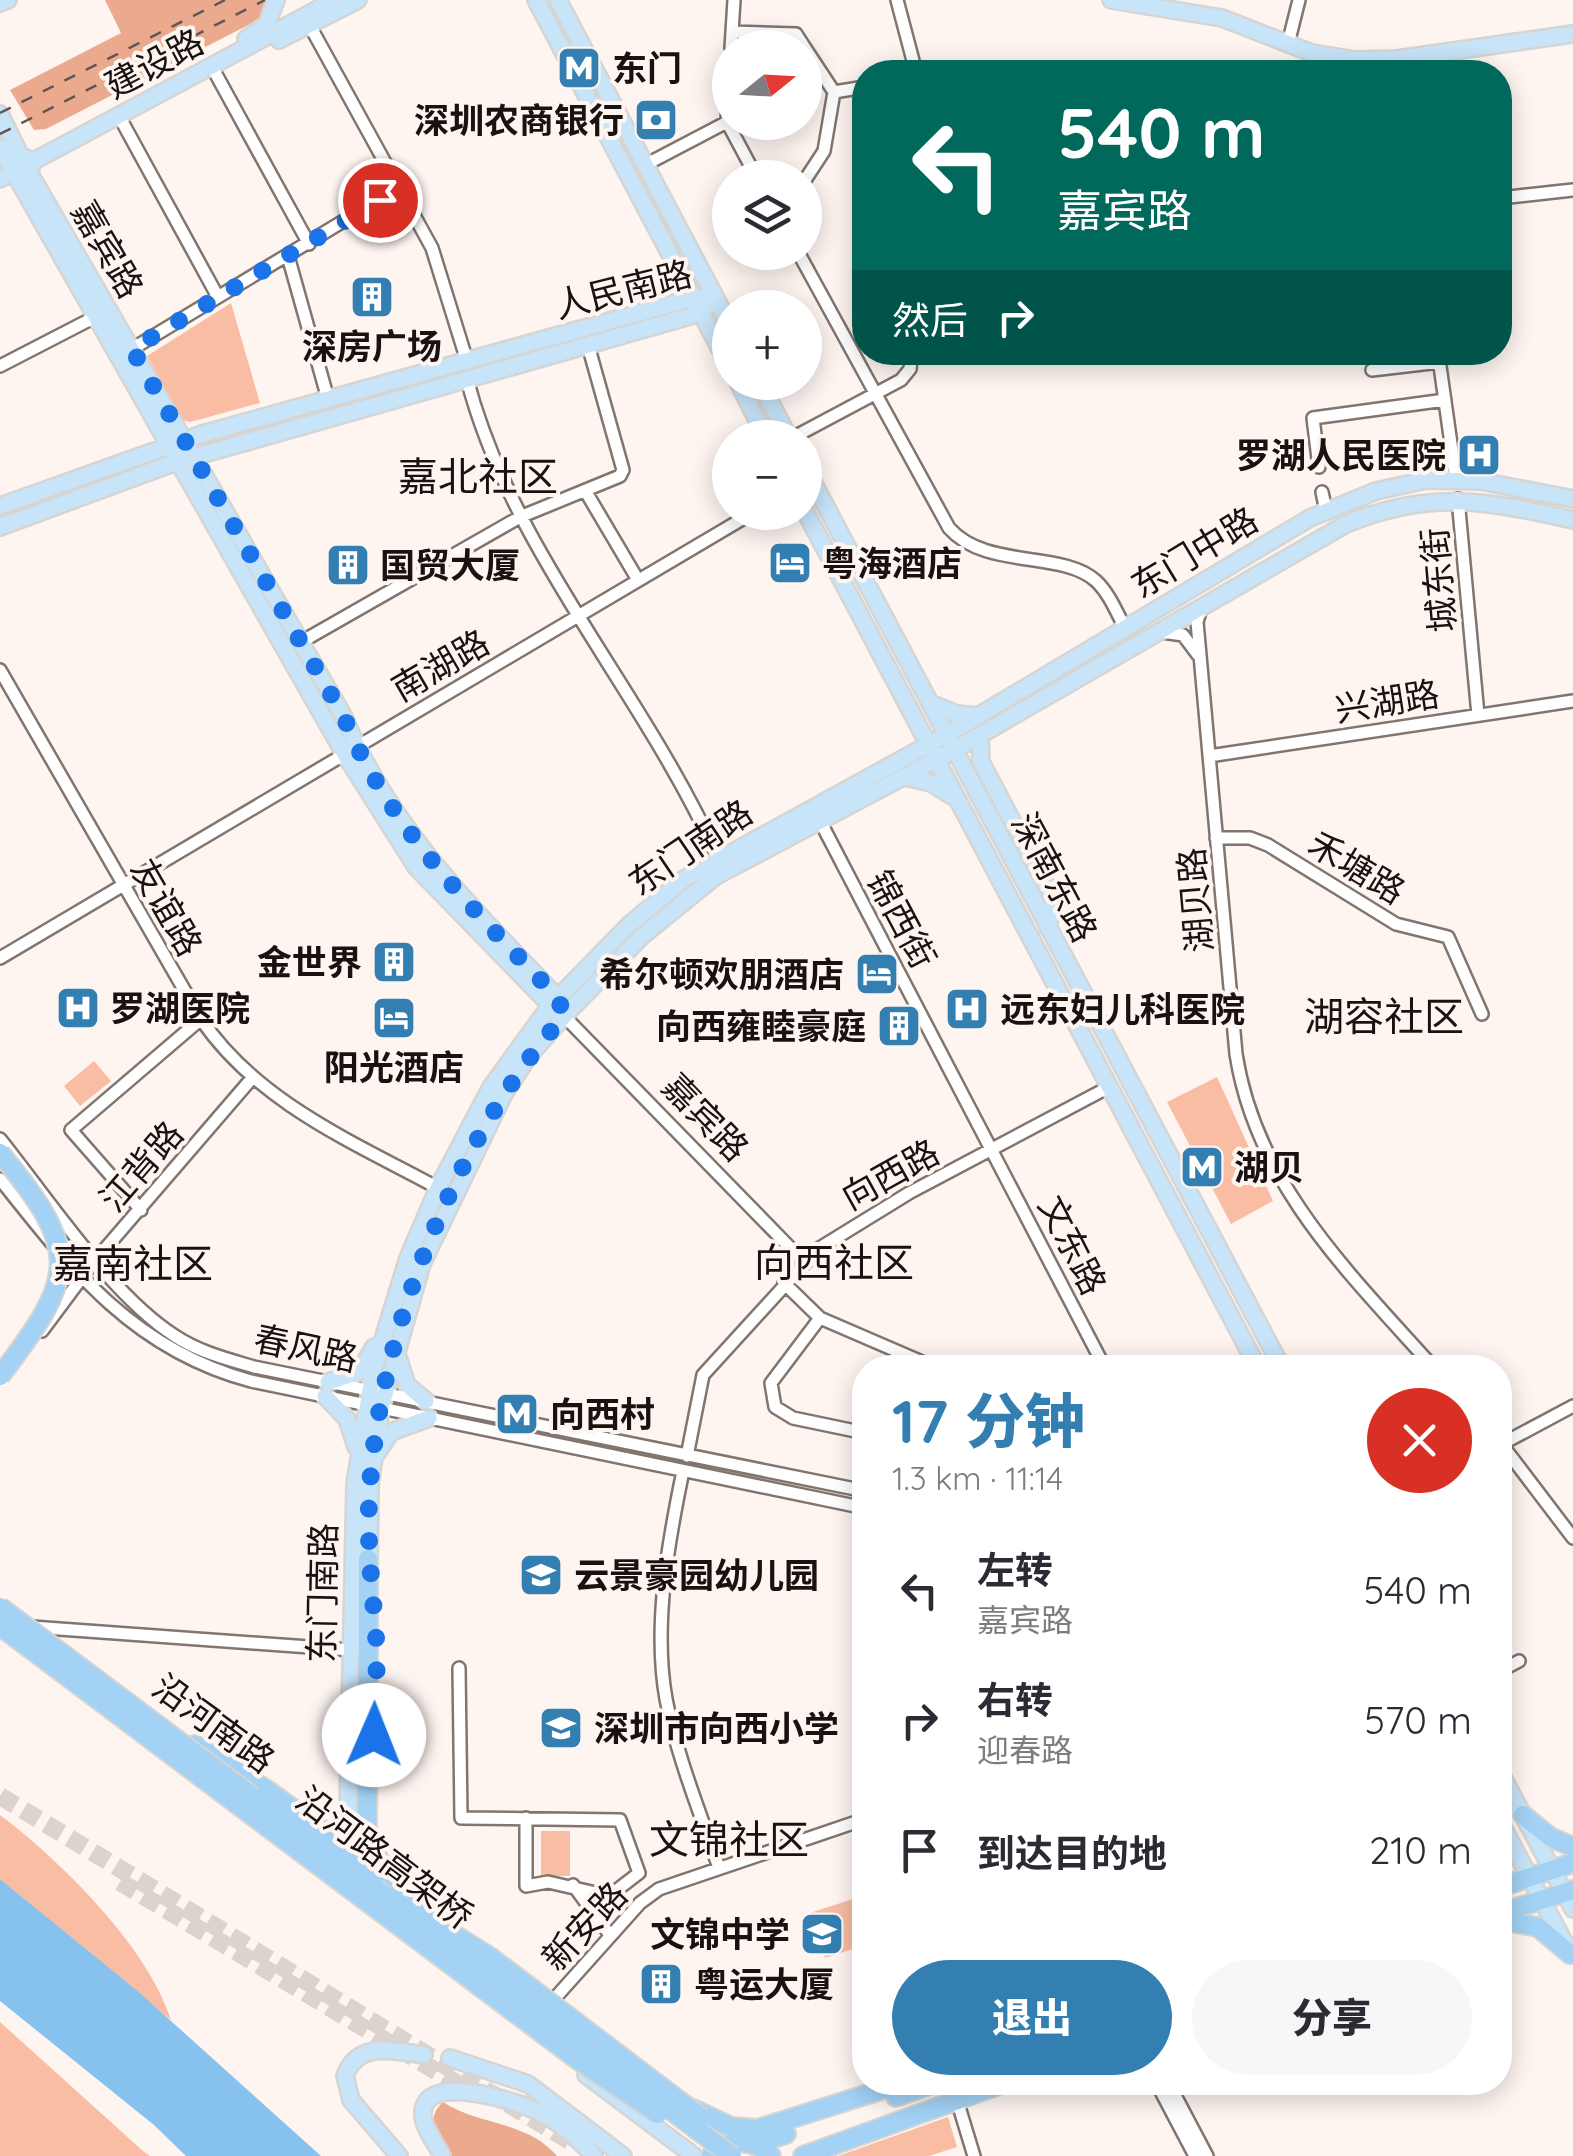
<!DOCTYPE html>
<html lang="zh">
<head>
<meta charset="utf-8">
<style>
  body { margin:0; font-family:Quicksand,"Noto Sans SC",sans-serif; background:#f7f7f7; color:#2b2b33; height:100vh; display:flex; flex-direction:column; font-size:38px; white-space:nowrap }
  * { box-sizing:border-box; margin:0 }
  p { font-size:32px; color:#7c7c81 }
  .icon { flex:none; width:55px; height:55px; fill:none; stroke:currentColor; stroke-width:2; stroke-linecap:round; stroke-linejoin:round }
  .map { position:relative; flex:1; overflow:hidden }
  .details { position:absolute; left:852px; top:1355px; width:660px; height:740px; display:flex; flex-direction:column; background:#fff; border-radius:40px; box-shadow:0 5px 25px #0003 }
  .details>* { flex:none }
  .banner { position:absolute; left:852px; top:60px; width:660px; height:305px; border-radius:40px; box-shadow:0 5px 25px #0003; background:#00695c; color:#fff; overflow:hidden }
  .needle { width:65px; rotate:72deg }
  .controls { position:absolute; left:712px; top:30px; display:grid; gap:20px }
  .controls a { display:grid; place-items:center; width:110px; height:110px; border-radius:50%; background:#fff; box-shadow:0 5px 25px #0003; font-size:50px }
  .pin { position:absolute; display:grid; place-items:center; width:85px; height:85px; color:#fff; margin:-42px; border:5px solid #fff; border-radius:50%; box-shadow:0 2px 10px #0007 }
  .me { position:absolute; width:110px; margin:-55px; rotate:1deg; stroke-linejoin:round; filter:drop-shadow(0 0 8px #0008) }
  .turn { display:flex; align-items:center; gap:35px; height:210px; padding:0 40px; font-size:45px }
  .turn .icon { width:130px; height:130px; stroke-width:2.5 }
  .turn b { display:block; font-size:70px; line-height:85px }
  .then { display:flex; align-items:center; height:95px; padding:0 40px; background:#0003; gap:20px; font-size:38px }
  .round { display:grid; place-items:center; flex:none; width:105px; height:105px; border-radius:52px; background:#f7f7f7 }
  .headline { display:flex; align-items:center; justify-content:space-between; height:170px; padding:0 40px }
  h1 { font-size:60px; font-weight:800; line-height:75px; color:#337fb2 }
  .cta { display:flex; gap:20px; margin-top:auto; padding:20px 40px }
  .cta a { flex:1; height:115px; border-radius:60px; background:#337fb2; color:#fff; font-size:40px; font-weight:800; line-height:115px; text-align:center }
  .cta a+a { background:#f7f7f7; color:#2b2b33 }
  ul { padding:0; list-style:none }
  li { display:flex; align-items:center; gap:30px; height:130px; padding:0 40px }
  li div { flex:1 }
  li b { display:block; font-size:38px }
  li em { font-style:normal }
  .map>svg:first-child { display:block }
</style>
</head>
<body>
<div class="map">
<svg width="1573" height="2156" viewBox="0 0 1573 2156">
  <rect width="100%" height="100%" fill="#fef5f1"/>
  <path fill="#f8bda3" d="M231,303L260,403L190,422L182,420L147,356Z
    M94,1061L111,1081L80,1106L64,1086Z
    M1217,1077L1273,1201L1231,1224L1167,1102Z
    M0,1815C61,1861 148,1947 171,2020L0,1879Z
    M541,1831H570V1876H541Z
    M865,1895V1945L825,1958L810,1913Z
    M0,2022L143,2151L150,2156H0Z
    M948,2117L957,2147L929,2156H838Z"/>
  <path fill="#ebaa8d" d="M105,0H271L258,20L46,129L34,130L10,90L121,33Z
    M443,2102C477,2125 528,2121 557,2156H447C438,2136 424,2119 443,2102Z"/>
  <path fill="#87c2ee" d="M0,1879L141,1994L321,2156H186L154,2125L0,2001Z"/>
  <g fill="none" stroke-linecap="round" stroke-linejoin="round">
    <path stroke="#dcd3cf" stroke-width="18" stroke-dasharray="18 9" stroke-linecap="butt" d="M0,1796L573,2143
      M120,1882L471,2092"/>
    <defs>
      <path id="minor" d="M897,0L916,72
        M310,26L432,248L467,361
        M732,32L796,34L805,48
        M1288,44L1299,0
        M731,48L734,0
        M805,48L834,92
        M730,66L727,122L757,178
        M212,67L309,244
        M977,72H1000
        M834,92L865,87
        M119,116L218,297
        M645,165L727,122
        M805,180L824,151L834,92
        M1500,198L1573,190
        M798,252L949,528C986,570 1062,550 1096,581C1109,593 1117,613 1125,628
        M288,256L328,399
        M132,349L398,188
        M1438,352L1456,479
        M0,366L93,318
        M1372,370L1440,362
        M467,379C513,555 645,693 718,858
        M792,438L901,380L910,369L912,352
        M1319,467L1313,418L1445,400
        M586,492L638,580
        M1322,492L1326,511
        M1458,499L1478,715
        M1201,609L1197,622L1236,1054C1256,1184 1350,1274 1434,1368
        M1162,632L1183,635L1198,655
        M301,642L520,517L620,476L623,470L588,345
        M0,670L201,1019C257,1102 353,1142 438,1188
        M1209,756L1573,701
        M820,821L1105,1368
        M1216,838H1250L1268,845L1396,924L1448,937L1482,1014
        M0,958L754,512
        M564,1016L804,1262
        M0,1139C49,1200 111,1295 175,1336C199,1352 227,1359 254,1367L865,1491
        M0,1179C72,1270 134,1350 251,1381L865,1508
        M141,1210L71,1130L201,1019
        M784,1283L820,1318L936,1368
        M820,1318L771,1383L775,1407L793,1418L865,1433
        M42,1331L92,1264L253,1077
        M1500,1442L1573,1538
        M1500,1445L1573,1406
        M687,1456L703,1375L818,1249L909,1193L1109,1087
        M683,1471C668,1543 653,1626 666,1699C677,1757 700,1812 719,1868
        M32,1627L351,1650
        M459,1668L461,1818L620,1820L639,1873L609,1896L548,1882L526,1886V1818
        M1500,1671L1519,1661
        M573,1885L610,1935
        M547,2007L640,1903L659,1889L865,1819
        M1156,2082L1195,2156
        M1168,2082L1207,2156
        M957,2100L974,2156"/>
      <path id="major" d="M536,0L730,368
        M558,0L730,325
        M1111,0L1222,18L1312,53L1355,60L1397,59L1573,34
        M0,3L8,0
        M246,39L267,24L276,0
        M279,40L358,0
        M0,114L20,155L32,161
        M0,148L344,753L416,867L556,1011
        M32,161L30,174L344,717C389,828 477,913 558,998L561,1007
        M0,179L335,0
        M738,382L766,438
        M760,382L789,438
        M805,467L1282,1368
        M0,506L202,434L693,298L715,297
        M805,511L1258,1368
        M0,527L176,462L701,313L715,297
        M930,703L957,714L978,716
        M980,735L981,762L1054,900L1048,928
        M906,777L931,783L952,796
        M396,1351L407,1385L426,1401
        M328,1382L359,1372L374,1347
        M325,1396L347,1419L356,1447
        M375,1456L391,1432L429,1418
        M369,1569L370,1485L381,1408L422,1264L504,1094L528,1057L564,1016L642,936L716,876L954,750L1346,524C1431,489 1487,501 1573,520
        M1500,1772L1573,1909
        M1500,1822L1569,1951
        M347,1855L355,1484L373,1372L408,1258L438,1188L491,1087L549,1007L629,925L684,879L946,735L1310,518L1376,491L1426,480L1480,481L1573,499
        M450,2058L528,2084L623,2156
        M586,2075L694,2156
        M399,2156L351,2100L345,2076C358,2040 395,2051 424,2055
        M442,2156C436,2143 423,2128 423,2114C422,2071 517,2101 539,2112C560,2122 578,2139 594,2156"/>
      <path id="highway" d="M368,1655V1559
        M195,1745L267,1790
        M1523,1815L1550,1837L1573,1847
        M1500,1887L1573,1863
        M1500,1913L1573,1890
        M1500,1920L1538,1927L1570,1954
        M896,2097L938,2082
        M693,2109L731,2127L758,2129L906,2082
        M754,2144L786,2134
        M711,2156C730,2138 752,2138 771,2156
        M803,2156L1007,2082"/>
    </defs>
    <use href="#minor" stroke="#81756f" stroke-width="16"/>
    <use href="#major" stroke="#d5d5d4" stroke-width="20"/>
    <use href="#highway" stroke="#d5d5d4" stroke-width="22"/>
    <use href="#minor" stroke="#fff" stroke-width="11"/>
    <use href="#major" stroke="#c8e4f9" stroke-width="15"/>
    <use href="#highway" stroke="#a3d2f5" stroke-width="18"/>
    <path stroke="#5e5855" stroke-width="2.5" stroke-dasharray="12 12" stroke-linecap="butt" d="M0,113L225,0
      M0,134L265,0"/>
    <defs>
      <path id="highway-bridge" d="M0,1153C82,1252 77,1276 0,1376
        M0,1607L732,2156
        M0,1626L578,2060L658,2114
        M368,1655L367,1838C383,1877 419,1901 451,1926
        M267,1790L380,1872
        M437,1924L490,1957L702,2118"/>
    </defs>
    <use href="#highway-bridge" stroke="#d5d5d4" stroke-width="22" stroke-linecap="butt"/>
    <use href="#highway-bridge" stroke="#a3d2f5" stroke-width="18"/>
  </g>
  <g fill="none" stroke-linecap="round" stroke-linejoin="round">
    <path stroke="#1a73e8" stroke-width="18" stroke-dasharray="0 32.4" d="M374,1735C375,1702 378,1669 376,1636C372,1585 366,1536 370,1485C381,1327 458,1134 564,1016L558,998C477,913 389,828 344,717L132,349L380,200"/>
  </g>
  <defs>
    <symbol id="metro-square" viewBox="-11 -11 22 22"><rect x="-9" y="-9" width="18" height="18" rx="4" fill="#337fb2" stroke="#fef5f1"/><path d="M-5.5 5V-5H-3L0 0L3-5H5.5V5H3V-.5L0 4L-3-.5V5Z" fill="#fff"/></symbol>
    <symbol id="bank-square" viewBox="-11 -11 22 22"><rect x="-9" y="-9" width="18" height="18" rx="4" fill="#337fb2" stroke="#fef5f1"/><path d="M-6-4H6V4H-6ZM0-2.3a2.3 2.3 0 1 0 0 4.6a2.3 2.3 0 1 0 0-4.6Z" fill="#fff"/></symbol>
    <symbol id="building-square" viewBox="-11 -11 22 22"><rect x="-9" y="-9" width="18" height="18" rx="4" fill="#337fb2" stroke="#fef5f1"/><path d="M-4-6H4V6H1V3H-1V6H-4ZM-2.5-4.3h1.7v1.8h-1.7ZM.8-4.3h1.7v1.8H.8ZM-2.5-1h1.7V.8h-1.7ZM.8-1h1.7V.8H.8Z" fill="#fff"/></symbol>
    <symbol id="hospital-square" viewBox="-11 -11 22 22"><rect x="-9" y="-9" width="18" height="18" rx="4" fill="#337fb2" stroke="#fef5f1"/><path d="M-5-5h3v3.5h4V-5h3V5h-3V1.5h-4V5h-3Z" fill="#fff"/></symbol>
    <symbol id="hotel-square" viewBox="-11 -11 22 22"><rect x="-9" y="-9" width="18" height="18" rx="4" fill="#337fb2" stroke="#fef5f1"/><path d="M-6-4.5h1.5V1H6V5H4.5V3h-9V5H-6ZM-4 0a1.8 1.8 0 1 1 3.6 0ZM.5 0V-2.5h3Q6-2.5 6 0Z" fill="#fff"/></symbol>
    <symbol id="school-square" viewBox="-11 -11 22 22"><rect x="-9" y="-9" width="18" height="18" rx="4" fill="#337fb2" stroke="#fef5f1"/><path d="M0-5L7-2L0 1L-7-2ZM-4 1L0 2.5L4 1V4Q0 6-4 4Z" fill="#fff"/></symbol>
  </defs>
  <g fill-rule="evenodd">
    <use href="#metro-square" x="554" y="43" width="50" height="50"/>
    <use href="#bank-square" x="631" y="95" width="50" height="50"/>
    <use href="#building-square" x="347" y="272" width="50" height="50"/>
    <use href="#hospital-square" x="1454" y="430" width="50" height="50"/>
    <use href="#hotel-square" x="765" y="538" width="50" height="50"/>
    <use href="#building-square" x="323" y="540" width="50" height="50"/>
    <use href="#building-square" x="369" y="937" width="50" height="50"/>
    <use href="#hotel-square" x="852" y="949" width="50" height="50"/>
    <use href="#hospital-square" x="53" y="983" width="50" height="50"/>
    <use href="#hospital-square" x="942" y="984" width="50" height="50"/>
    <use href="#hotel-square" x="369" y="993" width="50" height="50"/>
    <use href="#building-square" x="874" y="1001" width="50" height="50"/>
    <use href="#metro-square" x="1177" y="1142" width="50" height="50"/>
    <use href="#metro-square" x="492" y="1389" width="50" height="50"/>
    <use href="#school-square" x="516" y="1550" width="50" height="50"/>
    <use href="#school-square" x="536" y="1703" width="50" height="50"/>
    <use href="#school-square" x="797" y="1909" width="50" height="50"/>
    <use href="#building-square" x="636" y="1959" width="50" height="50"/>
  </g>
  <g text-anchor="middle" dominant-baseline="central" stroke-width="8" stroke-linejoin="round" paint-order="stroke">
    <g font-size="35" fill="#181311" stroke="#fef5f1">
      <text transform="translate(154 63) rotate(-28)">建设路</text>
      <text transform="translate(108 249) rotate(60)">嘉宾路</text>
      <text transform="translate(623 289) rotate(-14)">人民南路</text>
      <text transform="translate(1194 552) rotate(-31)">东门中路</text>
      <text transform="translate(1438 580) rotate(-95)">城东街</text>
      <text transform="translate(440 665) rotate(-30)">南湖路</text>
      <text transform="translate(1387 701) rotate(-9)">兴湖路</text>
      <text transform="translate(690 847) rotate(-34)">东门南路</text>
      <text transform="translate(1357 867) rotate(31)">禾塘路</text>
      <text transform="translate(1055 877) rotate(62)">深南东路</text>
      <text transform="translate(1195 900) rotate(-95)">湖贝路</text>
      <text transform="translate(167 907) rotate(60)">友谊路</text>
      <text transform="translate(902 919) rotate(62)">锦西街</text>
      <text transform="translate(706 1117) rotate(46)">嘉宾路</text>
      <text transform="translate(141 1166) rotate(-49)">江背路</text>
      <text transform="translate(890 1174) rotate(-29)">向西路</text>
      <text transform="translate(1073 1245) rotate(63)">文东路</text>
      <text transform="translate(306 1348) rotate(12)">春风路</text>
      <text transform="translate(322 1593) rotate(-89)">东门南路</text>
      <text transform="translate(214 1723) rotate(36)">沿河南路</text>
      <text transform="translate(385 1857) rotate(37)">沿河路高架桥</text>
      <text transform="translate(584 1926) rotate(-47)">新安路</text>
    </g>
    <g font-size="35" font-weight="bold" fill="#181311" stroke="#fef5f1" text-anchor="start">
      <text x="612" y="68">东门</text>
      <text x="624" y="120" text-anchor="end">深圳农商银行</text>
      <text x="372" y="346" text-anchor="middle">深房广场</text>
      <text x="1446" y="455" text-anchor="end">罗湖人民医院</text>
      <text x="822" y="563">粤海酒店</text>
      <text x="380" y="565">国贸大厦</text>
      <text x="362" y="962" text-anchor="end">金世界</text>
      <text x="844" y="974" text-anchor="end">希尔顿欢朋酒店</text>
      <text x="110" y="1008">罗湖医院</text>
      <text x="1000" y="1009">远东妇儿科医院</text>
      <text x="866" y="1026" text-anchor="end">向西雍睦豪庭</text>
      <text x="394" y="1067" text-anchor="middle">阳光酒店</text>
      <text x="1234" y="1167">湖贝</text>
      <text x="550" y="1414">向西村</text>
      <text x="574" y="1575">云景豪园幼儿园</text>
      <text x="594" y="1728">深圳市向西小学</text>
      <text x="790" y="1934" text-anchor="end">文锦中学</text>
      <text x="694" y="1984">粤运大厦</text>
    </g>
    <g font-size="40" fill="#181311" stroke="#fef5f1">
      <text x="478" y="476">嘉北社区</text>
      <text x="1384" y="1016">湖容社区</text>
      <text x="834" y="1262">向西社区</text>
      <text x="133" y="1263">嘉南社区</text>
      <text x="729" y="1839">文锦社区</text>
    </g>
  </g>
</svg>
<div class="controls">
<a><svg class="needle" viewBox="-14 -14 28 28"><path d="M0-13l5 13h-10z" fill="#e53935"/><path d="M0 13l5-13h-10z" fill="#7c7c81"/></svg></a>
<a><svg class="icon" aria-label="layers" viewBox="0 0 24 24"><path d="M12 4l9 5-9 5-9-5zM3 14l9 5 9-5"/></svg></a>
<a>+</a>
<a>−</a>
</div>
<div class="pin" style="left:380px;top:200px;background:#d93025"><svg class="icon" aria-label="arrive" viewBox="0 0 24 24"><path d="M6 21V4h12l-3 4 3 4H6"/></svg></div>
<svg class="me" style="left:374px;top:1735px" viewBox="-20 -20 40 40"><circle r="19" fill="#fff"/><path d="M0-13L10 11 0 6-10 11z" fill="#1a73e8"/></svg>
<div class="banner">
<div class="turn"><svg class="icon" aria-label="left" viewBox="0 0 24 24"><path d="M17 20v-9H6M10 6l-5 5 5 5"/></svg><div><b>540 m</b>嘉宾路</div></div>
<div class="then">然后<svg class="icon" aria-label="right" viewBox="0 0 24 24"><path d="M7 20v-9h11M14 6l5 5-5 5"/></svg></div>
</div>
<section class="details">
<div class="headline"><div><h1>17 分钟</h1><p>1.3 km · 11:14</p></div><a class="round" style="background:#d93025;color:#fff"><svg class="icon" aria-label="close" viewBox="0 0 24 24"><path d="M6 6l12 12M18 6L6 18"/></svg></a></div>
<ul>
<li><svg class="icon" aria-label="left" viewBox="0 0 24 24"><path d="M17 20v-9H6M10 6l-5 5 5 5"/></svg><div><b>左转</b><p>嘉宾路</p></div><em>540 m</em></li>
<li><svg class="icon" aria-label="right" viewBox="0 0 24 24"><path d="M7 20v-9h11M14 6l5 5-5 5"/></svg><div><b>右转</b><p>迎春路</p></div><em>570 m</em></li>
<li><svg class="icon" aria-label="arrive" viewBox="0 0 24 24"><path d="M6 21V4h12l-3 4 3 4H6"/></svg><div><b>到达目的地</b></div><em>210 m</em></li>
</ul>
<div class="cta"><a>退出</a><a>分享</a></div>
</section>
</div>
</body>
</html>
